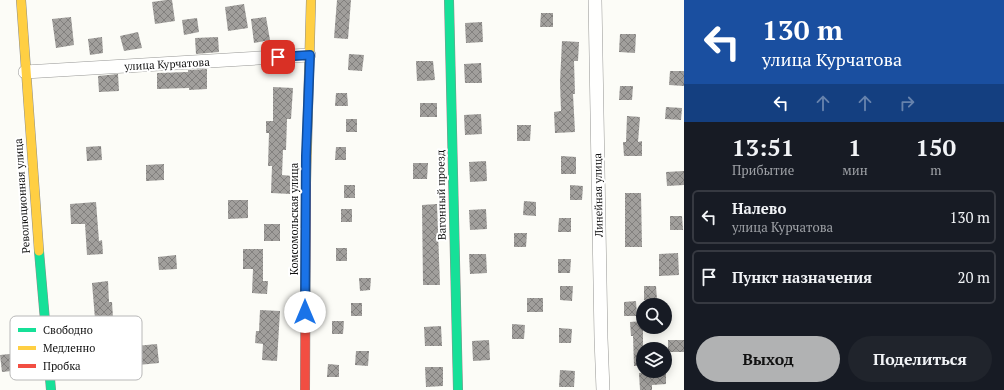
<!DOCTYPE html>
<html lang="ru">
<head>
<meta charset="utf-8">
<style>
  body { margin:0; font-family:"PT Serif",serif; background:#20242c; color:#f1f3f6; height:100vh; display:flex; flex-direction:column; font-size:15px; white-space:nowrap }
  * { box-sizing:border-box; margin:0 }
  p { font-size:13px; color:#9ea1a6 }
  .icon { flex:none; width:22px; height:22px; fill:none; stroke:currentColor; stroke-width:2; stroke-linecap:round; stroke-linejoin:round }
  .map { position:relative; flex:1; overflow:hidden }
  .details { display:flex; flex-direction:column; background:#171b24; width:320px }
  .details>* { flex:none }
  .top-card { background:#1a4fa0; color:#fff; overflow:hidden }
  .controls { position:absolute; left:636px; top:298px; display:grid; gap:8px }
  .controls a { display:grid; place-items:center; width:36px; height:36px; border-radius:50%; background:#171b24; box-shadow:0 2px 10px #0003; font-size:20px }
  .pin { position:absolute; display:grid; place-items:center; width:34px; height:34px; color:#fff; margin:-17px; border-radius:8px; box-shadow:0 2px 6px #0006 }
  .me { position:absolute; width:44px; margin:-22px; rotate:0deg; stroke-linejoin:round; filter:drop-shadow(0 0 3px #0008) }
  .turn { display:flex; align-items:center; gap:14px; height:84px; padding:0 12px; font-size:18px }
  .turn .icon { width:52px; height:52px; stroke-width:2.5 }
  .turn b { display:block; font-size:28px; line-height:34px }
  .lanes { display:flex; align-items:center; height:38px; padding:0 12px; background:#0003; justify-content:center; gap:20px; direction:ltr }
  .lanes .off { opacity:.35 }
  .eta { display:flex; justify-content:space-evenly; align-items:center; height:68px; text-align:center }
  .eta b { font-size:24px; font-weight:700; line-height:28px }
  .primary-button { display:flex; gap:8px; margin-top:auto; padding:8px 12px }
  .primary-button a { flex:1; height:46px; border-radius:24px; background:#b1b2b3; color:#111; font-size:16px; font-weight:700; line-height:46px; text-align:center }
  .primary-button a+a { background:#20242c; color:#f1f3f6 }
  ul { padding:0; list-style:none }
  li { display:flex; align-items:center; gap:12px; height:54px; margin:0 8px 6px; padding:0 4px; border:2px solid #363941; border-radius:6px }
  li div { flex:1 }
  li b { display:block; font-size:15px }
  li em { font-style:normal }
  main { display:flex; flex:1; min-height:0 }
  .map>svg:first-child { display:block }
</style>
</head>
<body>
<main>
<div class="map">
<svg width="684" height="390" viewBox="0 0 684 390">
  <defs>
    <pattern id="building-cross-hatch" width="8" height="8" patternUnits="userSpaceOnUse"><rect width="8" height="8" fill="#a19f9c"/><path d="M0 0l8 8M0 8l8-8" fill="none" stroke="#82807e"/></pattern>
  </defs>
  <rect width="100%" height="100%" fill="#fcfcf7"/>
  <path fill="url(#building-cross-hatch)" d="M166,0H172L175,21L155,24L152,2Z
    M337,0H351L348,39L334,38Z
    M244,4L248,28L228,31L225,7Z
    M541,13H553V27H540Z
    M71,17L74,45L56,48L52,19Z
    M266,17L270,40L254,43L251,19Z
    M197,18L199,32L184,35L182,20Z
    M482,22L483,42L466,43L465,23Z
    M138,32L142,48L124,51L120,36Z
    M620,34H636L635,53L619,52Z
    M102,37L103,53L90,55L88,39Z
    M218,37L219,52L196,54L195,38Z
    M562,41L579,42L578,61H574L575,94H573L575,132L555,133L554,112L561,111L560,82Z
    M349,54L364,55L362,71L348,70Z
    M416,61H433L435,80L417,81Z
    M481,63L482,83H465L464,64Z
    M207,69V89L189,90V88L157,89V73L188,72V70Z
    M670,71H684V86L669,85Z
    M118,74L119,91L99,92L98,76Z
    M620,86H633L632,100H619Z
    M273,87L293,88L291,119H287L286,150H283L282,175L292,176L291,194L271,193L272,166H268L269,133H266V121H273Z
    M336,93H347L348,106H335Z
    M420,103H437V117H420Z
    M666,107L682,108L681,120L665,119Z
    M481,114L482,134L465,135L464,115Z
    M627,116L640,117L638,142L642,141V156H624L623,142H626Z
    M346,119H357V132H346Z
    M517,125H531L530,141H517Z
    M101,146L102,160L87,161L86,147Z
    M336,147H346V160H335Z
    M561,156L576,157V174H561Z
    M486,161L487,181L470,182L469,162Z
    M413,163H428L427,179H413Z
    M164,164V180L146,181V165Z
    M684,171V185L667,186L666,172Z
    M344,185H355V198H344Z
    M570,185L583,186L582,200H570Z
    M625,193H641L642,247H625Z
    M228,200H248V218L228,219Z
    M524,201L536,202V216L523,215Z
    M96,202L99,241L102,240L103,254L87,255L85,224H71L70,204Z
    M437,204L440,285H423L422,205Z
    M341,209H352V222H341Z
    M486,209L487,229L470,230L469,210Z
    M670,216H682L683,230H670Z
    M559,218H571V232H558Z
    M264,224H280V241H264Z
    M514,233H527L526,247H514Z
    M336,248H347V261H336Z
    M243,249H263V281H268L267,294L252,293L253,269H243Z
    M678,253L679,275L659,276V254Z
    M469,254H486L487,273L470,274Z
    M176,255L177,269L159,270L158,257Z
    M558,259H571L570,273H558Z
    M359,278H371L370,290L360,291Z
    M108,281L109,302H112L113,318H108L110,346L92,347L91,331H96L92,283Z
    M560,286H573L572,301L560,300Z
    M644,286H656L657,300H644Z
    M527,298H543V312H527Z
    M636,301L637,316H624V302Z
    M351,303H362V316H351Z
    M260,310L280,311L277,361L262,360L263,344L255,343L256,331H259Z
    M332,321H344L343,334H332Z
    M643,321V366H634L633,336H631L630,322Z
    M512,324L525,325L524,339H512Z
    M441,326L442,346H425L424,327Z
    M559,328L572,329L571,343H559Z
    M489,340L490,360L473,361L472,341Z
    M668,340H684V352H668Z
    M157,344L159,363L138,365L136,346Z
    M356,351H369L368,366L355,365Z
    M19,353L21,370L2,372L0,355Z
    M328,364L339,365V377H327Z
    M425,367H443V386L426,387Z
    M560,370L575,371L574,387H559Z
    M666,372V384L652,385V390H640L639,373Z"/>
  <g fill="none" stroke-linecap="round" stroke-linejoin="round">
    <defs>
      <path id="street" d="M595,0L601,338L603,390
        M25,72L309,55"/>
      <path id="fast" d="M449,0L458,390
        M39,251L51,390"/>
      <path id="slow" d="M21,0L39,251
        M306,183L311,0"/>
      <path id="jam" d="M305,390L306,183"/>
    </defs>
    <use href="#street" stroke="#979795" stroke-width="14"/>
    <use href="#fast" stroke="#8d8d8b" stroke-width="10"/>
    <use href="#slow" stroke="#8d8d8b" stroke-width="10"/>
    <use href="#jam" stroke="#8d8d8b" stroke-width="10"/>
    <use href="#street" stroke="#fffffe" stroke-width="13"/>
    <use href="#fast" stroke="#16e098" stroke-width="9"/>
    <use href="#slow" stroke="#ffcf43" stroke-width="9"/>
    <use href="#jam" stroke="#f24e42" stroke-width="9"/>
  </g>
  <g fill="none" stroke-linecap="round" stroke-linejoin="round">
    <defs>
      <path id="route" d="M278,57L310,55L306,156L305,312"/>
    </defs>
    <use href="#route" stroke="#114b97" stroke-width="10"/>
    <use href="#route" stroke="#1a73e8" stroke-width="7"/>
  </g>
  <g text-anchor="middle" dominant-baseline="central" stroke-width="4" stroke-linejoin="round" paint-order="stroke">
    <g font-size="11" fill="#111" stroke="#fff">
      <text transform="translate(167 64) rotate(-3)">улица Курчатова</text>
      <text transform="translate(441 195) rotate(-91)">Вагонный проезд</text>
      <text transform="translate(598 195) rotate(-91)">Линейная улица</text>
      <text transform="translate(22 196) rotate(-94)">Революционная улица</text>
      <text transform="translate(294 219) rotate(-90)">Комсомольская улица</text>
    </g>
  </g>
  <rect x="10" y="316" width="132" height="64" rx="6" fill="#fff" stroke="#b8b8b8" stroke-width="1"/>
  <rect x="18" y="328" width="18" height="4" fill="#16e098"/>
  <rect x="18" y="346" width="18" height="4" fill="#ffcf43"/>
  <rect x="18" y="364" width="18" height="4" fill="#f24e42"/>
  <g font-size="11" fill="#111">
    <text x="43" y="334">Свободно</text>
    <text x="43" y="352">Медленно</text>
    <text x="43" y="370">Пробка</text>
  </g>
</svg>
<div class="controls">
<a><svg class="icon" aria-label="search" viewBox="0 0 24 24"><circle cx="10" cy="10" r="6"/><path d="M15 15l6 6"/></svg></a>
<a><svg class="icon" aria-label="layers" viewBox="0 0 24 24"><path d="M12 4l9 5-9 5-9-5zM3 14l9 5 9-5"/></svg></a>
</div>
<div class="pin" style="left:278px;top:57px;background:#d93025"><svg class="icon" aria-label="arrive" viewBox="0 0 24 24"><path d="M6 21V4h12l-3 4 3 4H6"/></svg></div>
<svg class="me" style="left:305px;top:312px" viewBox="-20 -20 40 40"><circle r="19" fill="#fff"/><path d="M0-13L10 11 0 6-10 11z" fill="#1a73e8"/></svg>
</div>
<section class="details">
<div class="top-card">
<div class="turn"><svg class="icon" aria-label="left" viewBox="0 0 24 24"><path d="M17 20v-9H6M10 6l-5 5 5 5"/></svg><div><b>130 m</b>улица Курчатова</div></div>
<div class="lanes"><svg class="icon" aria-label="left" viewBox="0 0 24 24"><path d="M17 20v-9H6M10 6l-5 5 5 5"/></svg><svg class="icon off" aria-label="ahead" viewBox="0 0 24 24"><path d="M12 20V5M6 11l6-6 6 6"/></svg><svg class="icon off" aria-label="ahead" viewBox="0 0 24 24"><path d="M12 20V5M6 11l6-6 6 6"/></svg><svg class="icon off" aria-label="right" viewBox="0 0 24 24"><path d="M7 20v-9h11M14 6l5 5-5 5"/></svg></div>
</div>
<div class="eta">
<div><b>13:51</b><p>Прибытие</p></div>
<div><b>1</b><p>мин</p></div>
<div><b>150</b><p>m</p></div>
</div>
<ul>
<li><svg class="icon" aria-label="left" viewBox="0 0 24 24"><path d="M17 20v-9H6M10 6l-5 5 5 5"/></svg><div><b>Налево</b><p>улица Курчатова</p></div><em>130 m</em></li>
<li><svg class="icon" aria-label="arrive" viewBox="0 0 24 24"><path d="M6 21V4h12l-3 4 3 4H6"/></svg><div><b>Пункт назначения</b></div><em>20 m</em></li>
</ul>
<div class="primary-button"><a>Выход</a><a>Поделиться</a></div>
</section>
</main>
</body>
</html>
